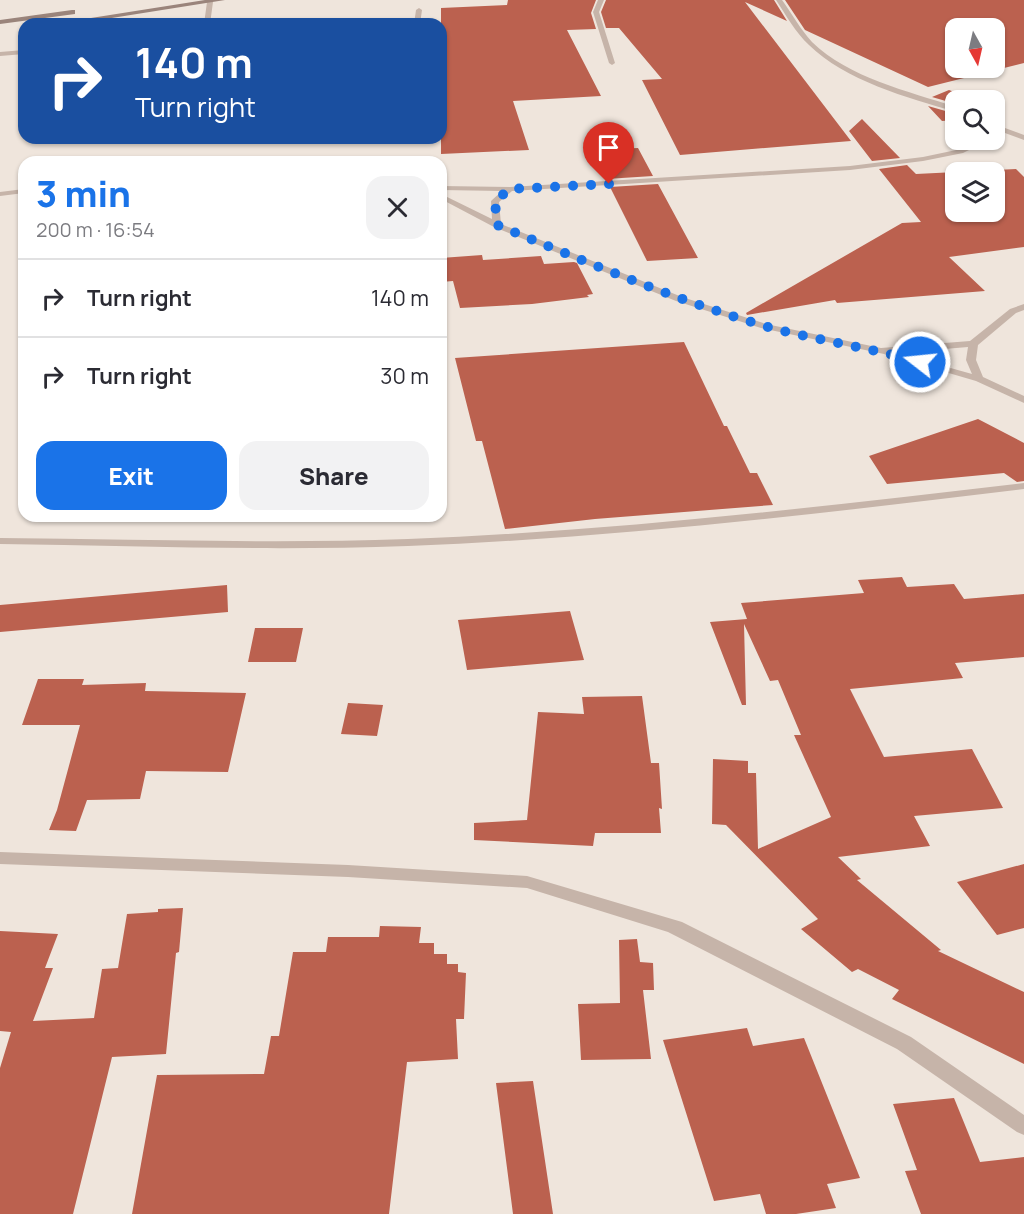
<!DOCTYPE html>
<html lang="en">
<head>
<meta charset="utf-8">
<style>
  body { margin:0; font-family:Manrope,sans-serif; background:#f2f2f3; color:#2b2b33; height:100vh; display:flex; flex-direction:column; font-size:22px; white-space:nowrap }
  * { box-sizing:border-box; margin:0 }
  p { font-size:20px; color:#7c7c81 }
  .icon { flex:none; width:33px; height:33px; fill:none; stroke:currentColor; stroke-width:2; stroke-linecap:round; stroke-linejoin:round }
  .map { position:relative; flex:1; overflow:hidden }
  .panel { position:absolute; left:18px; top:156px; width:429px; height:366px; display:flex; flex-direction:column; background:#fff; border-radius:18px; box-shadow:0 2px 4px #0004 }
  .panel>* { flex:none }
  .banner { position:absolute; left:18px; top:18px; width:429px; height:126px; border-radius:18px; box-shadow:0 2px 4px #0004; background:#1a4fa0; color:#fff; overflow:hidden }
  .needle { width:39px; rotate:172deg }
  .buttons { position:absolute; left:945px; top:18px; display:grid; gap:12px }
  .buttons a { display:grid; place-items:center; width:60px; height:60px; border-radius:12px; background:#fff; box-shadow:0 2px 4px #0004; font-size:30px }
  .pin { position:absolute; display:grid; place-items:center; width:51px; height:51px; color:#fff; margin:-62px -26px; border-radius:50% 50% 50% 0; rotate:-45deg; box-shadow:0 0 6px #0007 }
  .pin .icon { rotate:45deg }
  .me { position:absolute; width:66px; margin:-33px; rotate:286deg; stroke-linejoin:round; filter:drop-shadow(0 0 4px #0008) }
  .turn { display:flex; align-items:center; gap:21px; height:126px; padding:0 18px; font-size:27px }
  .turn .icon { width:78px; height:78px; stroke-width:2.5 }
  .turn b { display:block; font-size:42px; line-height:51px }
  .round { display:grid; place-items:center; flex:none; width:63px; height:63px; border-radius:18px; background:#f2f2f3 }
  .overview { display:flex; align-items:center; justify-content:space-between; height:102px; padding:0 18px }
  h1 { font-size:36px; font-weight:800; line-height:45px; color:#1a73e8 }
  .primary-button { display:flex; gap:12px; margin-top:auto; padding:12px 18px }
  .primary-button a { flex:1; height:69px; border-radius:18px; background:#1a73e8; color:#fff; font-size:24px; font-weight:800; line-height:69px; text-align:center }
  .primary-button a+a { background:#f2f2f3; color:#2b2b33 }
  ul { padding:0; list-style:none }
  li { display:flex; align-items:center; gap:18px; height:78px; padding:0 18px; border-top:2px solid #e1e1e2 }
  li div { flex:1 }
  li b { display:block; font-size:22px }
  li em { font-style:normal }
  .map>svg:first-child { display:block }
</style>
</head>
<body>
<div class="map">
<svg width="1024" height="1214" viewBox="0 0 1024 1214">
  <rect width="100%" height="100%" fill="#efe5dc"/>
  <path fill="#bb614f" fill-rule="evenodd" d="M508,0H596L591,13L596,29L567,30L601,96L513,101L529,150L441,154V8L507,5Z
    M606,0H774L787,21L745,2L851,141L680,155L642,80L662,79L619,28H606L601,12Z
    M785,0H1024V63L928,87L805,30ZM956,28H994V68H956Z
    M949,90L975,100H956V104L932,97Z
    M928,106L956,114V120L942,121Z
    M862,119L900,158L872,161L849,131Z
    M638,148L653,176L606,179L592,150Z
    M907,165L916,174L1016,169L1024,177V247L949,257L985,291L837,303L835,300L747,315L746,313L902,223L921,222L879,169ZM956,172H994V212H956Z
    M658,184L698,258L647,261L610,187Z
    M482,255L483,260L541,256L544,264L574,262L577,263L593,294L587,295L589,297L532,304L460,308L453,281L441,282V258Z
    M684,342L724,426H727L750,473H757L773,505L595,519L505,529L482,441H476L455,358Z
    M978,419L1024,443V481L1017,482L1004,473L887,484L869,456Z
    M902,577L907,587L954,584L964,599L1024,594V657L955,663L963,678L850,689L884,757L972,749L1003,808L914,816L930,846L838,857L861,879L857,880L941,950L938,951L1024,992V1064L892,999L899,990L858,969L852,972L801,929L818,919L726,825L712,824L713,759L748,761V773H756L758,849L831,817L794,735H801L778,680L770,681L744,624L746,705H742L710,622L747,619L741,603L864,593L858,580Z
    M227,585L228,612L0,632V605Z
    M570,611L584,660L467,670L458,620Z
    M255,628H303L296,662H248Z
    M38,679H84L82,685L146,683L145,691L246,693L228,772L146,771L140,799L87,800L76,831L49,830L57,810L80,725H22Z
    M642,696L651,763H659L662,809L659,808L661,833H595L593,846L474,840V823L527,820L538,712L584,714L582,697Z
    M348,703L383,705L377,736L341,734Z
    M1024,864V928L997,935L957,882Z
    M183,908L179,952L176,953L166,1054L112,1057L73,1214H0V1068L11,1032L0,1031V931L58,934L45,968H53L33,1021L94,1018L102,969L118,968L127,914L158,912V909Z
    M380,926L421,927L419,943H434V954H447V964H458V972L466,973L464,1019H456L458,1059L407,1062L389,1214H132L157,1075L264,1074L271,1036H279L293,952H326L328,937H379Z
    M637,939L640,962L653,963L654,990H643L651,1059L581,1060L578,1004L620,1003L619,940Z
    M747,1028L753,1046L804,1038L860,1178L827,1184L836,1208L796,1214H766L760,1194L714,1201L663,1040Z
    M533,1081L553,1214H513L496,1083Z
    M954,1098L980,1162L1024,1157V1214H921L905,1171L917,1170L893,1104Z"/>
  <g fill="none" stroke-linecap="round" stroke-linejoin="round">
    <path fill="#c6b4a9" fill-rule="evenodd" d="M210,0L213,2L210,24H204L207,2Z
      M598,0H604L599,12L615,63L612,65L609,63L593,12Z
      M776,0H782C792,14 801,30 812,42C849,78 908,91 956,107V112C908,98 844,80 809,45C795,32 786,15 776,0Z
      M419,8L422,10L420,24H414L416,10Z
      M24,50V54L0,56V52Z
      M994,124L1024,135V140L994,129Z
      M980,140H989L963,153L923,161L850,170L512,191L499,202L501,224L682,297L766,324L881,348L970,341L1010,309L1024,304V310L1016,313L978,345L976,360L983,377L1024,396V403L976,381L884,354L761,328L676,301L494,227L441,199V194L492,219L491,201L502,191L441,190V186L510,187L850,166L923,157L961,149ZM968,347L966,360L972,374L897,353Z
      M24,189V193L0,196V192Z
      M1024,483V489C819,514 614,538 408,546C272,551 136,546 0,544V538C136,539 272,544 408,539C614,531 819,507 1024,483Z"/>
    <path fill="#c6b4a9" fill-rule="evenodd" d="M0,852L348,865L527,876L682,922L911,1037L1024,1115V1135L1017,1132L897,1049L668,932L527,888L348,877L0,864Z"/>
    <path fill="#9a847b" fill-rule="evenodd" d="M205,0H225L74,24H53Z
      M72,10H75V14L0,24V20Z"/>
  </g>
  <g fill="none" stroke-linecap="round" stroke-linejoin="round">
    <path stroke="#1a73e8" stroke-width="10" stroke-dasharray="0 18" d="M609,184L510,189L495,201L497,225C584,261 671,298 761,325C813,340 868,347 920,362"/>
  </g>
</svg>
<div class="buttons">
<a><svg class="needle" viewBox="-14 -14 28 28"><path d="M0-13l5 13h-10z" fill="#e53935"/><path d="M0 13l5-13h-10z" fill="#7c7c81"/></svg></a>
<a><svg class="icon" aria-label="search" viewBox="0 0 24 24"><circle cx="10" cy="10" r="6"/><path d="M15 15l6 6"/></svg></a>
<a><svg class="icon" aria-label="layers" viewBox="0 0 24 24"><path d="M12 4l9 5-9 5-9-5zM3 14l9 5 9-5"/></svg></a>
</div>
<div class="pin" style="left:609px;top:184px;background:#d93025"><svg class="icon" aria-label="arrive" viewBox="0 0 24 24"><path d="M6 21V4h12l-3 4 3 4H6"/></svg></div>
<svg class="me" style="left:920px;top:362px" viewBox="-20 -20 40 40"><circle r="17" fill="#1a73e8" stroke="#fff" stroke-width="3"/><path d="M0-11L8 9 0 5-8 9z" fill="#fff"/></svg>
<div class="banner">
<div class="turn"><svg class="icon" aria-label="right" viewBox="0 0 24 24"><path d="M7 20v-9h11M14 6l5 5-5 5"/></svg><div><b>140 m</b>Turn right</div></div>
</div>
<section class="panel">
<div class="overview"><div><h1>3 min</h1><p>200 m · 16:54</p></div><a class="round"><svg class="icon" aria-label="close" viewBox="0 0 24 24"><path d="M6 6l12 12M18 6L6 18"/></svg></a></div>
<ul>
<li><svg class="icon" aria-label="right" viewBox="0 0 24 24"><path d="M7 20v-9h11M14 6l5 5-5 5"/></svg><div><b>Turn right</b></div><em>140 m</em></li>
<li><svg class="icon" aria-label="right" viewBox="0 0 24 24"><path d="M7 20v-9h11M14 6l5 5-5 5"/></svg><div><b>Turn right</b></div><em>30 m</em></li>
</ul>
<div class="primary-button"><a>Exit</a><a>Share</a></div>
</section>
</div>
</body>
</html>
